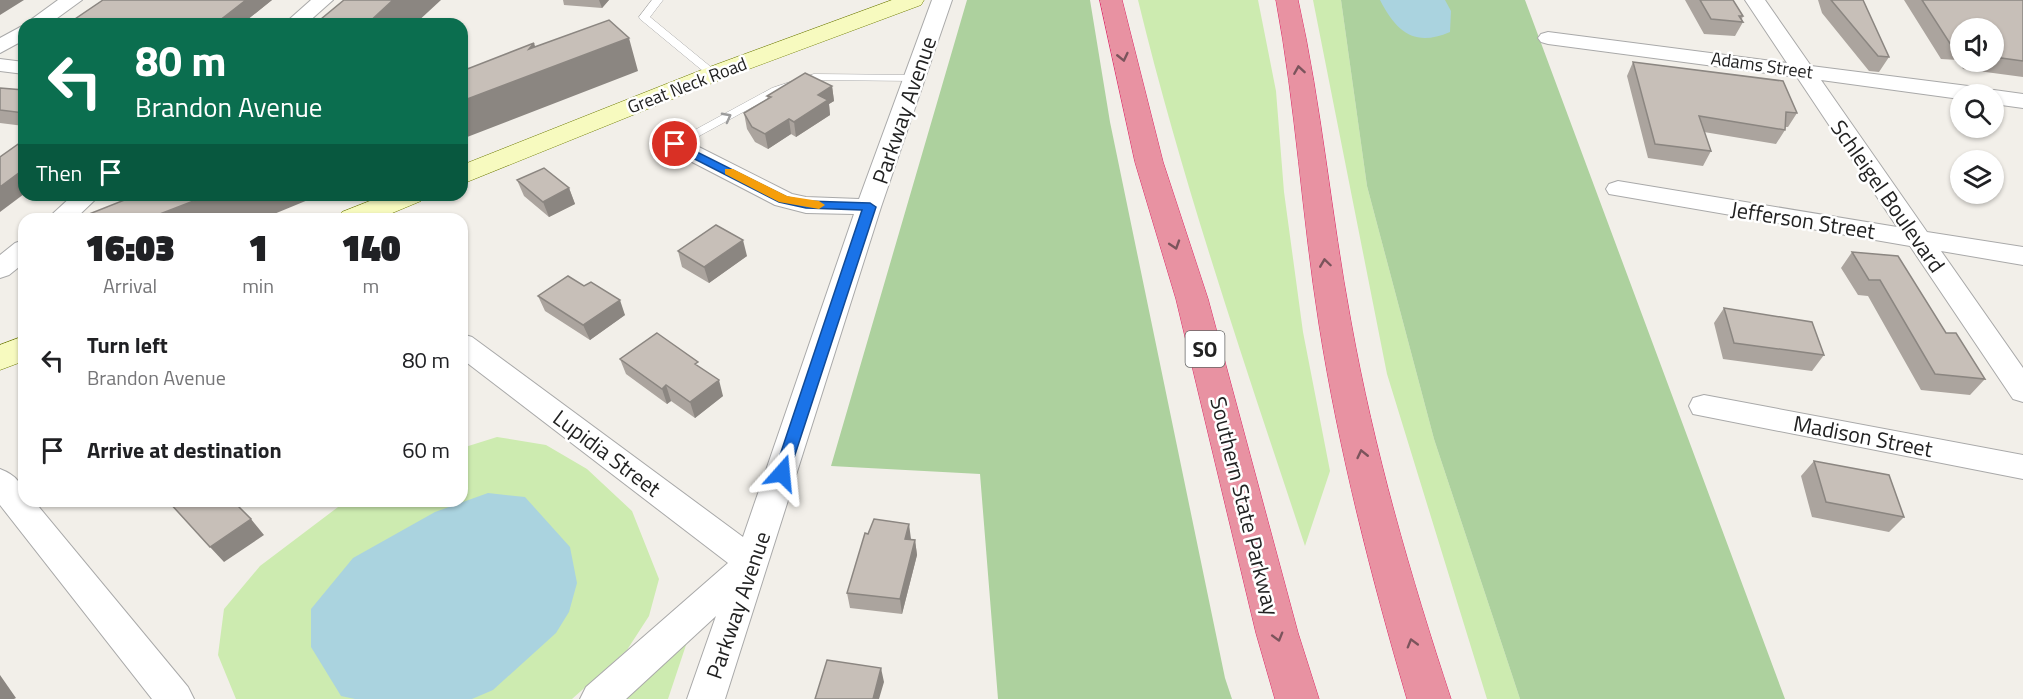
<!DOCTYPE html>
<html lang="en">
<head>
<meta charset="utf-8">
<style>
  body { margin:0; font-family:"Titillium Web",sans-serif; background:#f2f2f2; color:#202124; height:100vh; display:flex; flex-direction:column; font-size:22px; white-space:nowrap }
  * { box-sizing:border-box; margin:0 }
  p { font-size:20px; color:#757577 }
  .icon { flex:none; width:33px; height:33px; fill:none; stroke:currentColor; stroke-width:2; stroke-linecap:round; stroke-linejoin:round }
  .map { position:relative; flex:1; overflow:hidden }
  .panel { position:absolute; left:18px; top:213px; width:450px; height:294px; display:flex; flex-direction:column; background:#fff; border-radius:18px; box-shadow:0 2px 4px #0004 }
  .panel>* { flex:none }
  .banner { position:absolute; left:18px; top:18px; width:450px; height:183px; border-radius:18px; box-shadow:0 2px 4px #0004; background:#0b6e4f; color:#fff; overflow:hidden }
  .controls { position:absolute; left:1950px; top:18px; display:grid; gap:12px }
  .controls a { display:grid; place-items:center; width:54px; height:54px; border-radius:50%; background:#fff; box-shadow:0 2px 4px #0004; font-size:30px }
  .pin { position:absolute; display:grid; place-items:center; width:51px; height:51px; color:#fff; margin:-26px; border:3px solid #fff; border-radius:50%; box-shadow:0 2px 6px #0007 }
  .me { position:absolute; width:66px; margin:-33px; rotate:18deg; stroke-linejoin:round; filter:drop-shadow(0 0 4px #0008) }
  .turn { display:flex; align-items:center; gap:21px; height:126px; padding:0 18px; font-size:27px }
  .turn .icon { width:78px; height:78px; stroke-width:2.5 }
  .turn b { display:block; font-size:42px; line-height:51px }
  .then { display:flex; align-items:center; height:57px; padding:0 18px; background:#0003; gap:12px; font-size:22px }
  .eta { display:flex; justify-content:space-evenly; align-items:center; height:102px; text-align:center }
  .eta b { font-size:36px; font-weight:800; line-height:42px }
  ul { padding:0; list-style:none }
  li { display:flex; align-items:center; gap:18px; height:90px; padding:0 18px }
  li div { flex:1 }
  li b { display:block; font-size:22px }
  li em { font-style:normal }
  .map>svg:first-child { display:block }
</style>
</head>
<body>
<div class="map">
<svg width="2023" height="699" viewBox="0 0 2023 699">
  <rect width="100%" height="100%" fill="#f2efe9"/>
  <path fill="#cdebb0" d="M1138,0H1258L1276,91L1284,192L1303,332L1330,471L1305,546C1245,365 1183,185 1138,0Z
    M1313,0H1341L1367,186L1434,439L1520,699H1487L1387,374Z
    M497,437L546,445L587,469L632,511L659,579L649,616L627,650L572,699H236L218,655L224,609L260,566L346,501H462V448Z
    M688,639L668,699H625Z"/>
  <path fill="#add19e" d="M967,0H1090L1110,122L1225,678L1232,699H998L980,474L831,466Z
    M1341,0H1525L1785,699H1520L1434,439L1367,186Z"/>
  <path fill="#aad3df" d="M1380,0H1445L1451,11L1450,32C1415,47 1397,33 1380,0Z
    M488,493L525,497L570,547L577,583L569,612L556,633L493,690L472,699H355L341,696L311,647V609L353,558L435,512Z"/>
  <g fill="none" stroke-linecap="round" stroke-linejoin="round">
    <defs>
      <path id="lane" d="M652,0H663L650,17L717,72V76H709L640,19L639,17Z
        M814,74L916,75L922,78L916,81L815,80L780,92L679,147H671L669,144L772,88Z"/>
      <path id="street" d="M58,0H82L49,24H25Z
        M311,0H333L306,24H284Z
        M932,0H952L881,207L725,699H687L716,616L626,699H580L586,687L728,563L462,359V334L472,337L743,537L854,214L806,213L775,205L667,149L663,144L667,139H683L792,194L806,197L859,199Z
        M1745,0H1765L1811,66L1976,87L1986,92L1994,90L2023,94V108L1994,104V94H1960V99L1821,80L1927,232L2023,247V265L1941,251L2023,368V402L2013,399L1910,246L1609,194L1606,189L1609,184L1618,181L1897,227L1797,77L1548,44L1541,42L1538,38L1541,34L1548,32L1787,63Z
        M24,25V40L0,53V38Z
        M0,59L24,62V74L0,71Z
        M73,195H100L75,219H47Z
        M24,240V263L9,275L0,278V255L15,243Z
        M1704,395L2023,455V479L1693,414L1689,406L1693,398Z
        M0,469C16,475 24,484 24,501H34L188,687L194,699H152L0,505Z"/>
      <path id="secondary" d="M892,0H924L921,5L722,79L462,184V165L704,69Z
        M385,195H425L421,201L378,219H337L342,212Z
        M24,336V361L0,370V345Z"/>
      <path id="highway" d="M1100,0H1122L1163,162L1208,299L1298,633L1319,699H1275L1256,633L1176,299L1135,162Z
        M1276,0H1298C1322,107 1331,215 1351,322C1374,450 1410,575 1451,699H1407C1371,576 1339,451 1319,324C1302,216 1296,107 1276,0Z"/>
    </defs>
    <use href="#lane" stroke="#a9a9a9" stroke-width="1"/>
    <use href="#street" stroke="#a9a9a9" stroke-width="2"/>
    <use href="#secondary" stroke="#707d05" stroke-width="1"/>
    <use href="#highway" stroke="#dc2a67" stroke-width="1"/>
    <use href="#lane" fill="#fff" fill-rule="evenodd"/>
    <use href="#street" fill="#fff" fill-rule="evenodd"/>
    <use href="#secondary" fill="#f7fabf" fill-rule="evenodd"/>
    <use href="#highway" fill="#e892a2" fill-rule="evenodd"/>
  </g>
  <path fill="#aba49e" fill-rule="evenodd" d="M103,0H272L242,24H74L72,21Z
    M563,0H609L602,8L564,5Z
    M1685,0H1733L1743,16L1742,19L1743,22L1735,36L1704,34Z
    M1818,0H1863L1889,57L1879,72L1869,71L1822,13Z
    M1904,0H2023V77L1963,69L1958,60L1941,59ZM1960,28H1994V62H1960Z
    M1633,62L1797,113L1788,127H1785V130L1776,144L1704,132L1711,151L1703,166L1648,158L1627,76Z
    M832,86L834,101L829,104L830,115L796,137L791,134L768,149L755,142L747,129L744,113L768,99L767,96Z
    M0,88L24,90V126L0,123Z
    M517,180L569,188L575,204L549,217L524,196Z
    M678,251L747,256L709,283L682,267Z
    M1852,252L1946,333L1985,379L1970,395L1921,390L1868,296L1858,295L1841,268Z
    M584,286L625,315L590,340L545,311L538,296Z
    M1724,308L1824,355L1812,371L1723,359L1714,323Z
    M620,359L700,367L723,396L695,418L671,401L667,404L626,374Z
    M1814,461L1904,517L1889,532L1812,517L1801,476Z
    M911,539L915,540L917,555L902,614L850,608L847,593Z"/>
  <path fill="#8b8681" d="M0,0H24L0,15Z
    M246,0H272L242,24H215Z
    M393,0H441L415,24H367Z
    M599,0H609L602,8Z
    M629,38L638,71L462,139V101L529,49L534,43L543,70Z
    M832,86L834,101L829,104L830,115L796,137L794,122L818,95Z
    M789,119L791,134L768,149L765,134Z
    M24,169V194L0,212V187Z
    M569,188L575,204L549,217L543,202Z
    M209,195H246L260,217L255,219H147Z
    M246,195H320L262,219H261Z
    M743,240L747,256L709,283L704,267Z
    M620,300L625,315L590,340L583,325Z
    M719,380L723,396L695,418L690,402Z
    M666,385L671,401L667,404L662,389Z
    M251,519L264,535L224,562L210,547Z
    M909,524L911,539L907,554L905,539Z
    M915,540L917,555L902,614L900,599Z
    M881,668L884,682L879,699H873Z
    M0,675L16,698L14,699H0Z"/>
  <path fill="#c7bfb8" stroke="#8b8681" stroke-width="1.5" d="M103,0H246L215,24H96L72,21Z
    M344,0H393L367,24H315Z
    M1700,0H1733L1743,16H1739L1743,22L1711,19Z
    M1831,0H1863L1889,57L1878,56Z
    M1922,0H2023V61L1994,57V28H1960V45H1951Z
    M609,20L629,38L462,101V71L534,43L529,49Z
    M1633,62L1783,81L1797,113L1786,112L1785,130L1699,116L1711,151L1655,144Z
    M805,73L832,86L818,95L828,100L794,122L789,119L765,134L752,127L744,113L771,97L767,96Z
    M0,88L24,90V113L0,110Z
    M24,140V169L0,187V157Z
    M544,168L569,188L543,202L517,180Z
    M137,195H209L147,219H79V218Z
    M716,225L743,240L704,267L678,251Z
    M1852,252L1898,256L1946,333H1956L1985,379L1935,374L1880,280H1869Z
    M568,276L584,286L591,282L620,300L583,325L538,296Z
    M1724,308L1812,322L1824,355L1734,343Z
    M657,333L698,362L695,364L719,380L690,402L666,385L662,389L620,359Z
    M1814,461L1889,475L1904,517L1826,502Z
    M168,501H233L251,519L210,547Z
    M874,519L909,524L905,539L915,540L900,599L847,593L865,533L868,534Z
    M827,660L881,668L873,699H815Z"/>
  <defs><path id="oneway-chevron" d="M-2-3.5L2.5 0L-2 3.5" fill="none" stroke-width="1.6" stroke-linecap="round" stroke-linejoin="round" transform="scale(1.5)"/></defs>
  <g stroke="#7b545c">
    <use href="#oneway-chevron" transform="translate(1123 57) rotate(77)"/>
    <use href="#oneway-chevron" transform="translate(1299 70) rotate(-99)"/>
    <use href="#oneway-chevron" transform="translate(1175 245) rotate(72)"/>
    <use href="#oneway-chevron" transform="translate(1325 263) rotate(-98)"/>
    <use href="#oneway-chevron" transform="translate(1362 454) rotate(-103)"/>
    <use href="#oneway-chevron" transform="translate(1278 637) rotate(74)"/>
    <use href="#oneway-chevron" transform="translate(1412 643) rotate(-106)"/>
  </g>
  <use stroke="#9c9c9c" href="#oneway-chevron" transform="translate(727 117) rotate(-28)"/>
  <path fill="#1a73e8" stroke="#114b97" stroke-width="1.5" d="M675,141L787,197L806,201L870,203L876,207L789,473L782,479L774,473L862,210L806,208L779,202L671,147L670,144Z"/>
  <path fill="#f59e0b" d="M725,169H733L787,196L819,201L825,205L819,209L779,202L725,174Z"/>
  <g text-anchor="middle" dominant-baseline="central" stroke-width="5" stroke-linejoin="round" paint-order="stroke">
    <g font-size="18" fill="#222" stroke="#fff">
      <text transform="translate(1762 65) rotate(8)">Adams Street</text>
      <text transform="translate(687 85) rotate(-21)">Great Neck Road</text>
    </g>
    <rect fill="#fff" stroke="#646464" stroke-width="1.5" x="1185.5" y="331" width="39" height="36" rx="4.5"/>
    <g font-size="21" font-weight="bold" fill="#222">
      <text x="1205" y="349">SO</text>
    </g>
    <g font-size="22" fill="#222" stroke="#fff">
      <text transform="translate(904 110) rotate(-71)">Parkway Avenue</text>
      <text transform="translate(1888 196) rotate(55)">Schleigel Boulevard</text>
      <text transform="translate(1803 220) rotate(9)">Jefferson Street</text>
      <text transform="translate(1863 436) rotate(11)">Madison Street</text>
      <text transform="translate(607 453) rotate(37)">Lupidia Street</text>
      <text transform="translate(1245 506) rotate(76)">Southern State Parkway</text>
      <text transform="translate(738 605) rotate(-71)">Parkway Avenue</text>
    </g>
  </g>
</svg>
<div class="controls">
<a><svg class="icon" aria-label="sound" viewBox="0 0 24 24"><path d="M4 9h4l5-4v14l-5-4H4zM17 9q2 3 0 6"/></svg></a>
<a><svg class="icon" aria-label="search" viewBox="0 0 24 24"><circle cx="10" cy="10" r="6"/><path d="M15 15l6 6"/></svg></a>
<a><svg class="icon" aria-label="layers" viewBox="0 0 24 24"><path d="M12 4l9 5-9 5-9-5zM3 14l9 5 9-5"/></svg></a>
</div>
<div class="pin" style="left:675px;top:144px;background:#d93025"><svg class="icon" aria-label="arrive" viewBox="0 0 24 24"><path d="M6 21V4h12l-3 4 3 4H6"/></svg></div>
<svg class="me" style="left:782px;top:473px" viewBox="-20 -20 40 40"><path d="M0-17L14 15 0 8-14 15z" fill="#1a73e8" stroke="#fff" stroke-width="4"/></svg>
<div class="banner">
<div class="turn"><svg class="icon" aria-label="left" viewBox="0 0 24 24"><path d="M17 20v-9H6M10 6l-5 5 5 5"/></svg><div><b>80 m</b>Brandon Avenue</div></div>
<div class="then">Then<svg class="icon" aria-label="arrive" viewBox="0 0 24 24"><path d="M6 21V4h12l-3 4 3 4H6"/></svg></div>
</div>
<section class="panel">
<div class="eta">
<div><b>16:03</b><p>Arrival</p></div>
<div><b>1</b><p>min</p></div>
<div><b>140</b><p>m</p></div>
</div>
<ul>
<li><svg class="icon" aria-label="left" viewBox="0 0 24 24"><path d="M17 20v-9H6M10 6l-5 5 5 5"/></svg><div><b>Turn left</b><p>Brandon Avenue</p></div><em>80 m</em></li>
<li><svg class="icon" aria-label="arrive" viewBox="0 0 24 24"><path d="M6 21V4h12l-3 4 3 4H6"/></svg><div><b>Arrive at destination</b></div><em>60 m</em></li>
</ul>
</section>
</div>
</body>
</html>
